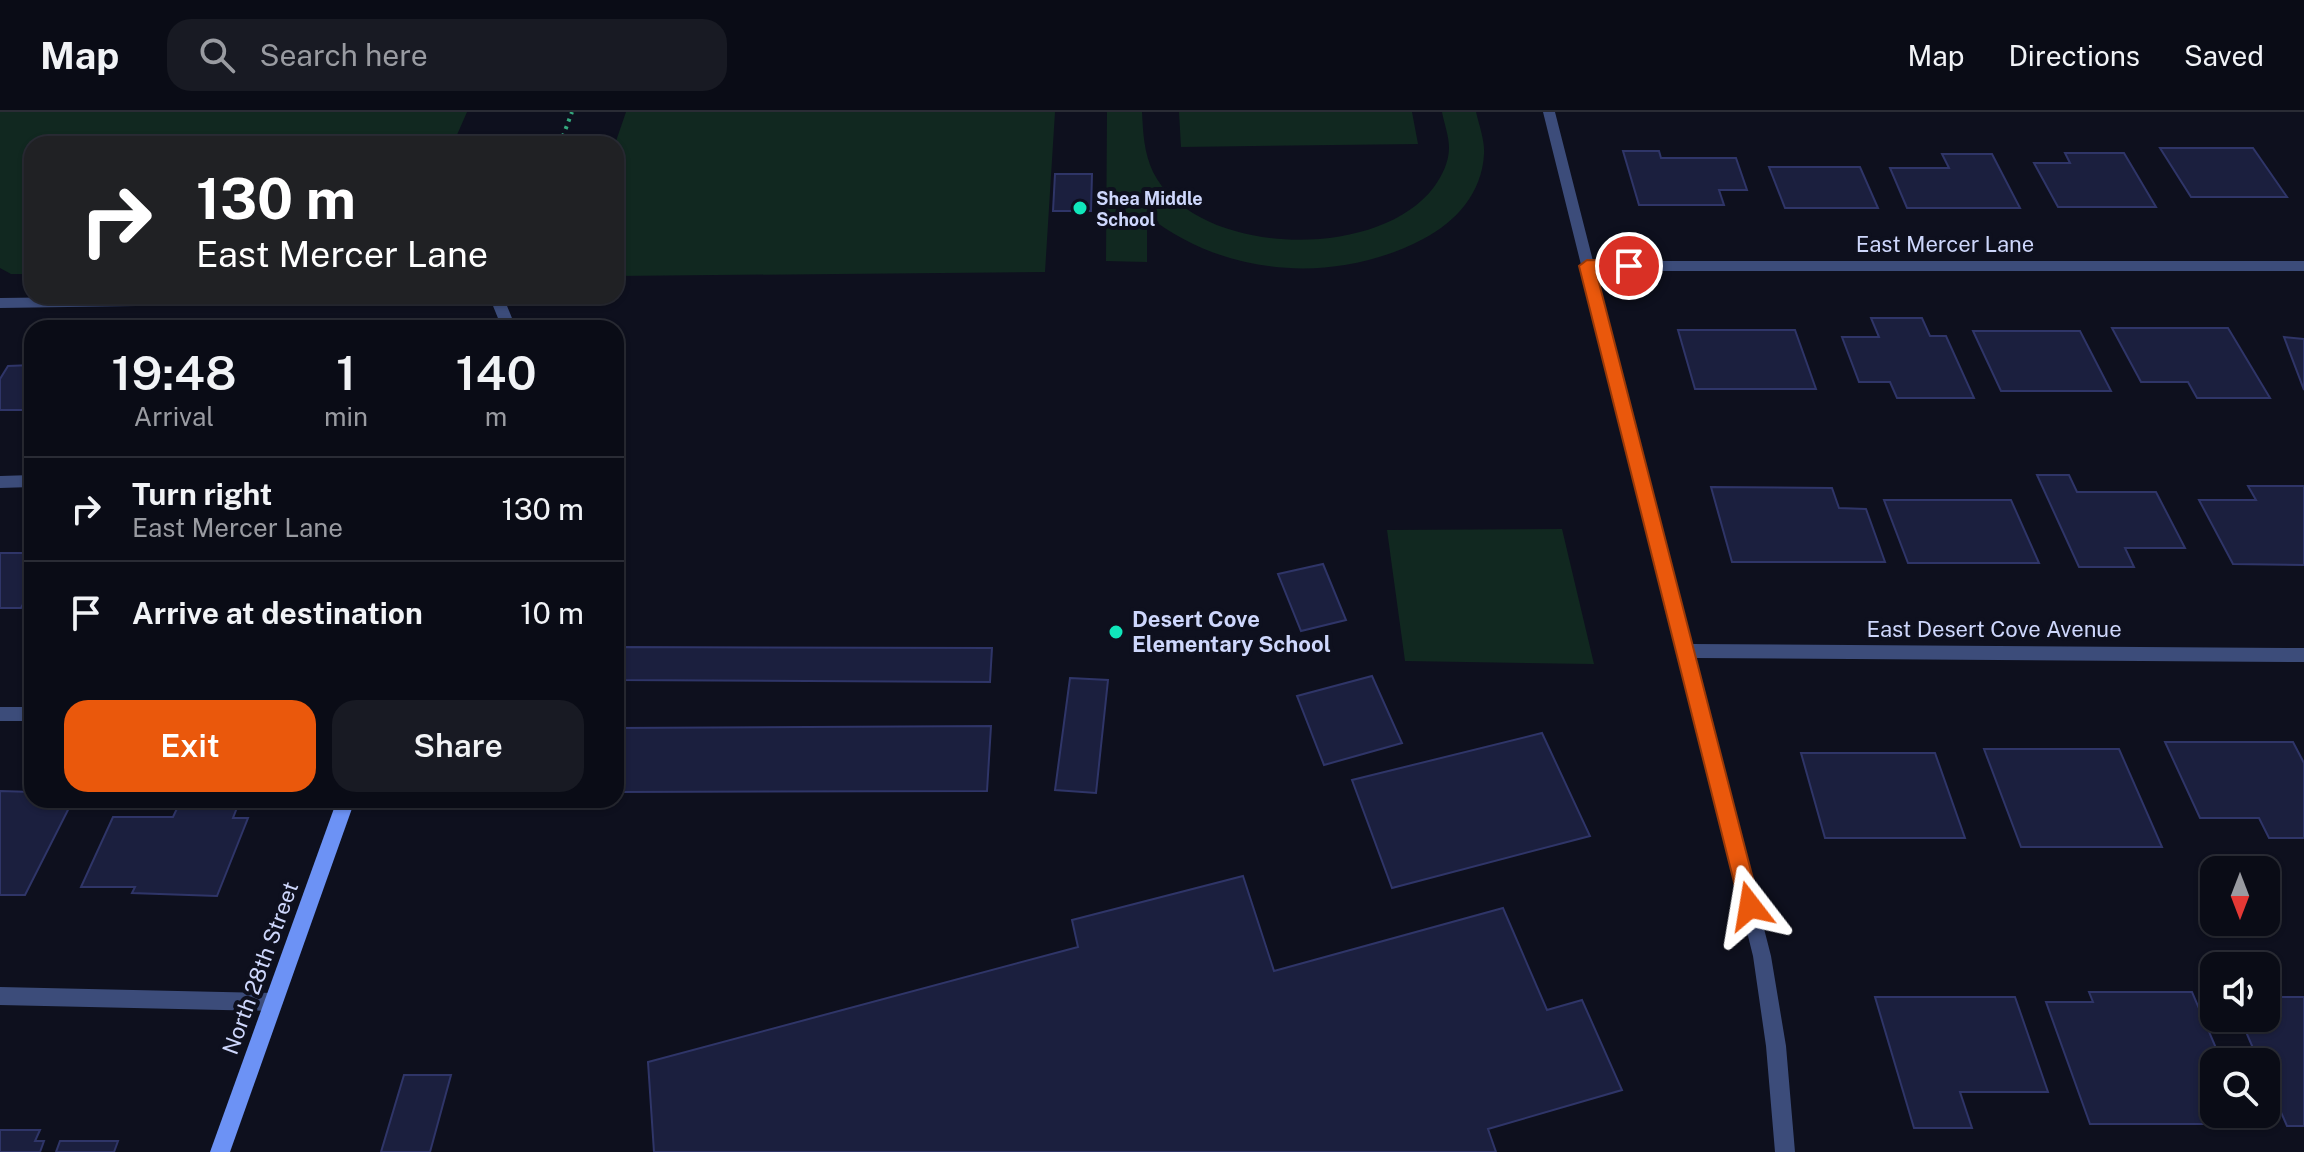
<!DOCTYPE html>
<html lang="en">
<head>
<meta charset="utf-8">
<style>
  body { margin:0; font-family:"Public Sans",sans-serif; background:#181a23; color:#f1f3f6; height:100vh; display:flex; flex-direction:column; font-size:30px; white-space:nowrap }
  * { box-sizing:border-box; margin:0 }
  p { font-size:26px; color:#999ba1 }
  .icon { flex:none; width:44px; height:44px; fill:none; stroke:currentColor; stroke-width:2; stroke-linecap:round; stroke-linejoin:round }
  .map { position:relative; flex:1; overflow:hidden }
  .side { position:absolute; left:24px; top:208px; width:600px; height:488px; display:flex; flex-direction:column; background:#0a0c16; border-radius:24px; box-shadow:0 2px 6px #0004,0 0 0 2px #2a2c35 }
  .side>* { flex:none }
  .banner { position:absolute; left:24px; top:24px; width:600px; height:168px; border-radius:24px; box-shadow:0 2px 6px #0004,0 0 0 2px #2a2c35; background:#202124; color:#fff; overflow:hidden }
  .needle { width:52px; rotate:180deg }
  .buttons { position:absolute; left:2200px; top:744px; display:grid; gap:16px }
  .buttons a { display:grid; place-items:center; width:80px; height:80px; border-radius:16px; background:#0a0c16; box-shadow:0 2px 6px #0004,0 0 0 2px #2a2c35; font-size:40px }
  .pin { position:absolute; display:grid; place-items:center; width:68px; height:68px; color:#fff; margin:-34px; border:4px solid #fff; border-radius:50%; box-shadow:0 2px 8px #0007 }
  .me { position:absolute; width:88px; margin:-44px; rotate:346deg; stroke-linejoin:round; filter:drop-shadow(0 0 6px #0008) }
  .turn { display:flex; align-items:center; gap:28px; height:168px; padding:0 40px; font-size:36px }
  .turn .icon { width:104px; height:104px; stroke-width:2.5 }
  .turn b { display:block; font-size:56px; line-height:68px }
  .eta { display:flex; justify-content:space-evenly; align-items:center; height:136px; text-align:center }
  .eta b { font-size:48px; font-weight:600; line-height:56px }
  .primary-button { display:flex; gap:16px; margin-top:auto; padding:16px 40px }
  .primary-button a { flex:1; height:92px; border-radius:24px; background:#ea580c; color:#fff; font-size:32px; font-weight:600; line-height:92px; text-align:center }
  .primary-button a+a { background:#181a23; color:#f1f3f6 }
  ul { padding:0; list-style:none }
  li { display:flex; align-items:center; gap:24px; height:104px; padding:0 40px; border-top:2px solid #2a2c35 }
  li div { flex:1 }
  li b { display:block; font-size:30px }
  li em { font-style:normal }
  header { display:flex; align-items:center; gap:48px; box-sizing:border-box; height:112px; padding:0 40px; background:#0a0c16; border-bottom:2px solid #2a2c35 }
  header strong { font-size:38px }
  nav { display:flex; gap:44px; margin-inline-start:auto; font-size:28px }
  .search { width:560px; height:72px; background:#181a23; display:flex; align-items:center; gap:20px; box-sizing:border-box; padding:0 28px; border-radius:24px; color:#999ba1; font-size:30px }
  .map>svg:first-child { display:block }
</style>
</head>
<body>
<header>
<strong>Map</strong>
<div class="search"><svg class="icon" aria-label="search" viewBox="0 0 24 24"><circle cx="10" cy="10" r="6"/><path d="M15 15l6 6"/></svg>Search here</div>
<nav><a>Map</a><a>Directions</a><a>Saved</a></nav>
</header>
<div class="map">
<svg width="2304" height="1040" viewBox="0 0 2304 1040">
  <rect width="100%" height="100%" fill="#0e101e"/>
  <path fill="#112820" d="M0,0H467L453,32H32V162H11L0,156Z
    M626,0H1055L1045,160L616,164L615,32Z
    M1107,0H1142C1143,21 1144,41 1153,60C1196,145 1378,150 1434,75C1442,64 1449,50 1449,36C1449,24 1444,11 1442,0H1476C1479,13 1485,29 1484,42C1482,81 1456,110 1423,127C1336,173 1224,165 1147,103V150L1106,149Z
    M1179,0H1412L1418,32L1181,35Z
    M1562,417L1594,552L1405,549L1387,418Z"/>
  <path fill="#1b1f3e" stroke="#2f3568" stroke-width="2" d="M2160,36H2253L2287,85H2191Z
    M1623,39H1659L1661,46H1736L1747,78H1719L1724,93H1639Z
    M2065,41H2124L2156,95H2058L2034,51H2070Z
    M1942,42H1992L2020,96H1907L1890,56H1949Z
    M1769,55H1860L1878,96H1785Z
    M1055,62H1092L1091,99H1053Z
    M1871,206H1922L1930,224H1946L1974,286H1897L1890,270H1859L1842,225H1879Z
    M2112,216H2228L2270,286H2197L2188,270H2141Z
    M1678,218H1795L1816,277H1695Z
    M1973,219H2080L2111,279H2001Z
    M2284,225L2304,227V278Z
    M32,253V298H0V267L8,254Z
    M2037,363H2069L2077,380H2156L2185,436H2125L2134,455H2079Z
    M2248,374H2304V453L2233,452L2199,388H2256Z
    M1711,375L1832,376L1839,396L1866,397L1885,450H1732Z
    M1884,388H2011L2039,451H1908Z
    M0,441H32V475L21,496H0Z
    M1323,452L1346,508L1301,519L1278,462Z
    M616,535L992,536L990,570L616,568Z
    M1372,564L1402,631L1324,653L1297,584Z
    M1070,566L1108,568L1096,681L1055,678Z
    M991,614L987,679L616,680V616Z
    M1542,621L1590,724L1392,776L1352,668Z
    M2165,630H2293L2304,651V726H2269L2259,706H2200Z
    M1984,637H2119L2162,735H2021Z
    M1801,641H1935L1965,726H1825Z
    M0,679L32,680V688H73L25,783H0Z
    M181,688H240L233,706H248L217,784L132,781L135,775H81L113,705H173Z
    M1243,764L1274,859L1503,796L1547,898L1582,888L1622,978L1488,1017L1496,1040H654L648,950L1078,835L1072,808Z
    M2089,880H2192L2222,950H2214V1002H2244L2248,1012H2090L2046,890H2093Z
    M1875,885H2015L2048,980H1960L1972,1016H1914Z
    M2266,885H2304V1014H2287L2266,966V950H2259L2240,906H2266Z
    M404,963H451L430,1040H381Z
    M0,1018H40L35,1029H44L40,1040H0Z
    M60,1029H118L114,1040H56Z"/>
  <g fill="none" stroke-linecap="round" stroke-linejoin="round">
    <path stroke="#35a97f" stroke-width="4" stroke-dasharray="3 5" stroke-linecap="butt" d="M560,32L572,0"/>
    <path fill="#3c4c7a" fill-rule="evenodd" d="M151,184H503L516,216H502L491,189L0,196V186Z
      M0,595H32V609H0Z"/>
    <path fill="#3c4c7a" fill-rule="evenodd" d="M1543,0H1555L1593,149H2304V159H1596L1691,532L2304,536V550L1695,546L1771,844L1786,934L1795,1040H1775L1766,934L1753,844Z
      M32,363V375L0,376V364Z
      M0,875L272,881L279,883L281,890L279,897L272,899L0,893Z"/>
    <path fill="#6c92f5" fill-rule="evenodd" d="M337,688H355L230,1040H210Z"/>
  </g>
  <path fill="#ea580c" stroke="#983908" stroke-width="2" d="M1587,148L1629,149L1636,154L1629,160L1596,159L1760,794L1757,801L1750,804L1743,801L1740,794L1579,154Z"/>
  <g fill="#10e7bb" stroke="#0e101e" stroke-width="3">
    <circle cx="1080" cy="96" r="8"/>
    <circle cx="1116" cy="520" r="8"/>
  </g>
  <g text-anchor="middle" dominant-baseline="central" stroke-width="8" stroke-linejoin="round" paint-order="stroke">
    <g font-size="18" font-weight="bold" fill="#ced7fc" stroke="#0e101e" text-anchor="start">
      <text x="1096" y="86">Shea Middle<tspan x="1096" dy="21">School</tspan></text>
    </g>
    <g font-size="22" fill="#ced7fc" stroke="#0e101e">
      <text x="1945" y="132">East Mercer Lane</text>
      <text x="1994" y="517">East Desert Cove Avenue</text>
      <text transform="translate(260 856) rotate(-70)">North 28th Street</text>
    </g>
    <g font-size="22" font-weight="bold" fill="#ced7fc" stroke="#0e101e" text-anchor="start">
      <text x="1132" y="507">Desert Cove<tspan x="1132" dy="25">Elementary School</tspan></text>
    </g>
  </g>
</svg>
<div class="buttons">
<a><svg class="needle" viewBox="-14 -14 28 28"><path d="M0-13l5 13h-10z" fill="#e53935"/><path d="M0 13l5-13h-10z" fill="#999ba1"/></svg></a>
<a><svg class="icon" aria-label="sound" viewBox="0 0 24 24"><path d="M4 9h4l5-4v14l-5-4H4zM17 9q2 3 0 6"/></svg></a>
<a><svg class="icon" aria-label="search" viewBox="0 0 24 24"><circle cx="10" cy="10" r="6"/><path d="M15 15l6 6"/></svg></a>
</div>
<div class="pin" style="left:1629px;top:154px;background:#d93025"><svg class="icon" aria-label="arrive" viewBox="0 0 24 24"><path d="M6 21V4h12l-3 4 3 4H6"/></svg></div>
<svg class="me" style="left:1750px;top:794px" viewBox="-20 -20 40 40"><path d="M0-17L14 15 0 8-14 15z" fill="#ea580c" stroke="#fff" stroke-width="4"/></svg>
<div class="banner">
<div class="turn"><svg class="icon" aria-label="right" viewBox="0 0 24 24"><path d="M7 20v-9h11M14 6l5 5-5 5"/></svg><div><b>130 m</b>East Mercer Lane</div></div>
</div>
<section class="side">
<div class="eta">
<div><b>19:48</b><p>Arrival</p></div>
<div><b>1</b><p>min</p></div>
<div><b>140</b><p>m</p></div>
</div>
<ul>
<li><svg class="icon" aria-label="right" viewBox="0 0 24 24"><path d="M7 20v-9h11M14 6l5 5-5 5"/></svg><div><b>Turn right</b><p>East Mercer Lane</p></div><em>130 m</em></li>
<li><svg class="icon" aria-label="arrive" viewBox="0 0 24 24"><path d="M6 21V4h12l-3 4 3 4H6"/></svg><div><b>Arrive at destination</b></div><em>10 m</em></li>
</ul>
<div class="primary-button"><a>Exit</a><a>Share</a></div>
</section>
</div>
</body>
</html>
